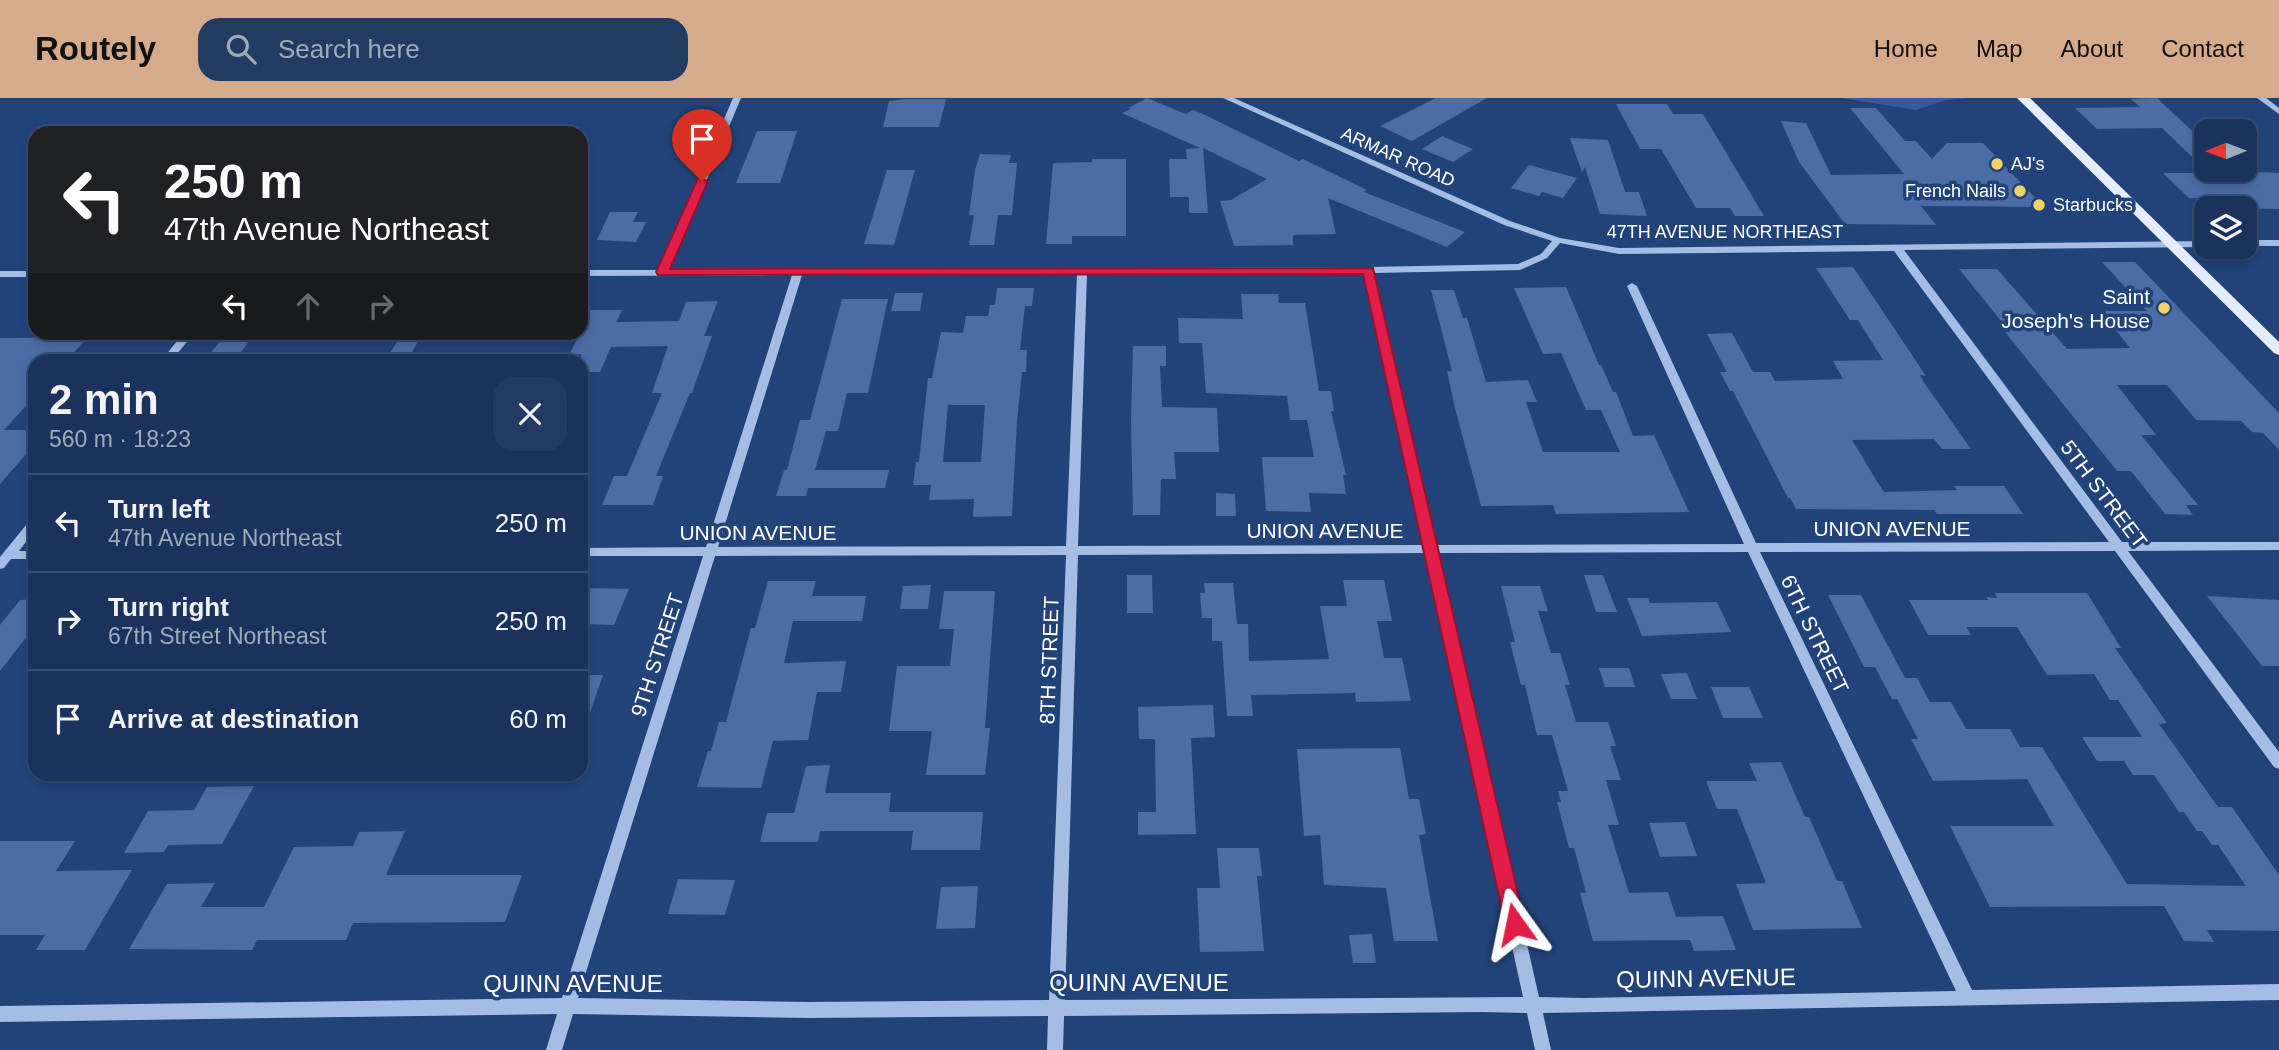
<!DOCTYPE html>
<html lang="en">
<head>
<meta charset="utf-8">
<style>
  body { margin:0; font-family:Helvetica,sans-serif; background:#233a62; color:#f1f3f6; height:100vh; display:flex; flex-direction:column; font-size:26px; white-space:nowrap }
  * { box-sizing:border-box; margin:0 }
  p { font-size:23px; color:#9faabb }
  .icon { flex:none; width:38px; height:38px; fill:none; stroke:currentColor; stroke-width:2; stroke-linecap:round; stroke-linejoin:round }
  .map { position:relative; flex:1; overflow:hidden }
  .panel { position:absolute; left:28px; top:256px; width:560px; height:427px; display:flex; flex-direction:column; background:#1a325c; border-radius:21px; box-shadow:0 4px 10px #0003,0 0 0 2px #384d72 }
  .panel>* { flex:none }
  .top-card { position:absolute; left:28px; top:28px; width:560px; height:214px; border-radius:21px; box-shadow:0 4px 10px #0003,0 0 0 2px #384d72; background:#202124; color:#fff; overflow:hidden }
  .needle { width:46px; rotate:269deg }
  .fabs { position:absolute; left:2194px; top:21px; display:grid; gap:14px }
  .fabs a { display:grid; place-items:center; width:63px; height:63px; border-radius:14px; background:#1a325c; box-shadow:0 4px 10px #0003,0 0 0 2px #384d72; font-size:35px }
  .pin { position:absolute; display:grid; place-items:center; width:60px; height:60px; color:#fff; margin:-72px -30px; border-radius:50% 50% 50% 0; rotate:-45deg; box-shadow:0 0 7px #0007 }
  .pin .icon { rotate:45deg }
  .me { position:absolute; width:77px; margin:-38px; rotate:348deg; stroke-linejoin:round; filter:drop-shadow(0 0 5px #0008) }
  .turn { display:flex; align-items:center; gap:24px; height:147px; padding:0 21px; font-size:32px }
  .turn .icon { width:91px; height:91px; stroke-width:2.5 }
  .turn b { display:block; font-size:49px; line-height:60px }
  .lanes { display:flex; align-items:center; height:66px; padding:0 21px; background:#0003; justify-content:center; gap:35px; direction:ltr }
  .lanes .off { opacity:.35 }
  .round { display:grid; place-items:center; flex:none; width:74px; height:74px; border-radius:21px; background:#233a62 }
  .summary { display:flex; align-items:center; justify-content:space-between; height:119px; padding:0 21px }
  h1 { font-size:42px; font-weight:800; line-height:52px }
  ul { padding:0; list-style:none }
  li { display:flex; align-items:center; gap:21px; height:98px; padding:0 21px; border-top:2px solid #384d72 }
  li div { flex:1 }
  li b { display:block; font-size:26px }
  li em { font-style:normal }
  header { display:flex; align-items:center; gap:42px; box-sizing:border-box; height:98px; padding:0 35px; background:#d6ab8b; color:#111 }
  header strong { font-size:33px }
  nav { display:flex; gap:38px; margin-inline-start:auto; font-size:24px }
  .search { width:490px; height:63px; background:#233a62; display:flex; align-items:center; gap:18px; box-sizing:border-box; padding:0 24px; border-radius:21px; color:#9faabb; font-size:26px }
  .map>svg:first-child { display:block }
</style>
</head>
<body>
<header>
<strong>Routely</strong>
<div class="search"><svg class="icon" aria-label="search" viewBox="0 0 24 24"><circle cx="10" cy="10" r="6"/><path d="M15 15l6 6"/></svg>Search here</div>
<nav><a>Home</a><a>Map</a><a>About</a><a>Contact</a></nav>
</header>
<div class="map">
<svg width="2279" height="952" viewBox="0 0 2279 952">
  <rect width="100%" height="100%" fill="#22437a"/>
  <path fill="#365b98" d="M1842,0H1969L1946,2L1916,12Z"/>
  <path fill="#4b6ca4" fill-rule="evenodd" d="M1147,0L1186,16L1193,12L1203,16L1299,63L1303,61L1367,92L1364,94L1465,134L1447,149L1328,100L1336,136L1293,137V147L1234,148L1220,103L1231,102L1267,81L1203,50L1208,115H1189V99H1170L1169,61H1187L1186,51L1200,50L1122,15L1131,11L1128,10Z
    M1436,0H1487L1412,43L1380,28Z
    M2157,0L2207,47V72L2279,75V111L2211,110L2200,100H2189L2163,75H2209L2162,30L2097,31L2075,10L2140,9L2131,1Z
    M906,1H946L939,29H883L889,3Z
    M1616,6H1667L1673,16H1703L1764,118H1735L1730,110H1696L1661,51H1640Z
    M1850,10H1876L1905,43H1916L1932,61L1947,45H1983L2044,109L1921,108L1936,127L1845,126L1799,64L1781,23L1806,25L1831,77L1904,76Z
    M757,33H797L780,85H736Z
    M1442,38L1473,51L1453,64L1422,51Z
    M1570,40L1608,42L1625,94H1639L1647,118L1600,116L1585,69L1582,74Z
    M980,56L1011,57L1009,65H1017L1012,117H998L994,147H969L974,117H969L975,72Z
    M1092,61H1126V138H1072V146H1046L1053,65L1092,64Z
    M1529,67L1577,80L1563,100L1542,94L1539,98L1511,90Z
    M887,72H915L894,147L864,146Z
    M610,114H638L633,124H646L636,144L597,142Z
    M2102,164H2135L2279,315V352L2263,335L2252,334L2241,323L2196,322L2167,287H2117L2156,337H2141L2198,407H2186L2193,417L2165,416L2131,373H2117L2005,234H2010L1959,171H1997L2067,251L2130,250L2101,213H2147Z
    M1853,169L1926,278L1920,277L1925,286L1971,351H1942L1934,341L1852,342L1878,385L1884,394L1957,392L1954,388H2004L2023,416H1937L1934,412L1796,411L1790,400H1788L1733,293H1730L1720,274H1727L1707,236L1732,235L1753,274H1770L1775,283L1843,281L1833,263L1883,262L1858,222H1850L1816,170Z
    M1566,189L1599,267H1601L1613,294H1616L1633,338L1654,337L1689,414L1556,416L1553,407L1481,408L1455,310L1447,273H1452L1431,192H1454L1463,220H1467L1486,284L1528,282L1537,304H1526L1543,354H1620L1601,312H1586L1561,255L1543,256L1514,190Z
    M997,190H1034L1032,208H1025L1020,252H1027L1026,274H1022L1017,323L1012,418L973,419L974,401L929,402L931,387H913L916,364H919L928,280H932L941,234L963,235L966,218H988L990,207H995ZM948,307H985L981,364H943Z
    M895,195H923L920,213H891Z
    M1241,196H1278L1279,205H1305L1319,293H1331L1334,313H1331L1346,377H1343L1346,396L1309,395L1311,414L1266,413L1262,359H1314L1307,322H1290L1287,298L1206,295L1202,245H1179L1178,220L1243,221Z
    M842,201H888L868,295H847L838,333H826L815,372H889L885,390H808L806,398H776L784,372H787L800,322H810Z
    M718,203L704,238H712L692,295H690L656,378H663L653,407H602L614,378H627L662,295H652L668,248L611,249L600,274H581V256L569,257L581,234V212H622L616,224L679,223L686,204Z
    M227,234H256L235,262H205Z
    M404,234H424L407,262H385Z
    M88,239L67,262H35V298L4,332H35V346L0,386V240Z
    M1133,248H1166V268H1160L1162,309L1217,310L1219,354H1174L1176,381H1161L1160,417H1133L1131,323Z
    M1216,395L1235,396L1236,418H1216Z
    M1127,477H1152L1153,515H1127Z
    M1584,477H1603L1617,514H1596Z
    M1343,482H1384L1392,523H1377L1384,560H1402L1411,603L1356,604L1355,595L1251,597L1253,618H1227L1222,543H1212V520H1202L1200,495H1205L1204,485H1233L1237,526H1248L1249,563L1329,561L1320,508H1347Z
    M768,483H816L812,498H866L862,523H793L784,565L846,563L841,594H817L808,642L773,643L761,690L697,689L708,653H711L719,624H726L751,530H755Z
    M931,487L928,511H900L903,488Z
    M1501,488H1540L1548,513H1538L1551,555H1560L1570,587H1565L1576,624H1608L1616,648H1610L1621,682H1606L1619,727H1608L1629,795L1668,794L1676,819L1723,818L1736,852L1694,853L1690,842L1593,843L1580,795H1586L1574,750H1569L1557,704H1561L1558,693H1568L1552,637H1537L1525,587H1521L1510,544H1515Z
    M581,490L629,491L614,527L581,526Z
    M944,493H995L985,630H990L985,677H926L932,633H889L897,568H950L954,531H939Z
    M1995,495H2087L2121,550H2115L2167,625L2159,626L2218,709H2232L2279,777V833L2207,832L2214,844L2184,843L2164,808L1990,809L1950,728H2054L2027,681L1933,683L1911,641H1918L1897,601H1892L1875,569H1864L1828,497H1861L1905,580H1917L1930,604H1951L1966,631H2010L2020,649H2042L2127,786L2246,788L2218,747H2212L2202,733H2197L2184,714H2179L2154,677H2133L2124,663H2097L2082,639H2142L2118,602H2110L2094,576L2047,577L2017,529H1966L1971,537H1928L1909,502H1988L1986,499L1997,500Z
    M2207,498L2279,502V568H2262Z
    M1627,500H1648L1650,505L1717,504L1731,534L1642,538Z
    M35,501V528L0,573V527L20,502Z
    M1599,570H1629L1635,589H1605Z
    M1687,575L1697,601H1671L1661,576Z
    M581,577H603L584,632L581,631Z
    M1711,589H1749L1763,620H1723Z
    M1213,607L1215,639L1191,640L1196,736L1138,737V714H1156L1155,641H1139L1138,609Z
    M1400,650L1409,701H1419L1426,736L1419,737L1438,843H1394L1386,790L1324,787L1320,737L1304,738L1297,651Z
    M1781,664L1805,719H1809L1837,783H1842L1862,830L1753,832L1736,786L1766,785L1737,711H1717L1706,683H1757L1749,665Z
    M830,667L825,695H891L889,714H983L980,752H911L913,733H820L818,744H760L767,715H794L806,668Z
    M254,688L222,746L168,747L164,754L124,755L148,713L194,712L207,689Z
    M1685,724L1697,758L1660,759L1649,725Z
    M405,733L386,777H522L505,824L353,825L346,842H257L252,852L129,851L167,786L215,785L201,809H264L294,749L353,748L359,734Z
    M0,743H75L56,773L132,772L85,852H36L45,837H0Z
    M1217,750H1259L1262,778H1257L1264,853L1200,854L1197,790H1220Z
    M678,781L735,782L725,817L668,816Z
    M978,788L975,830L936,831L941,789Z
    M1372,836L1376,865H1353L1349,837Z"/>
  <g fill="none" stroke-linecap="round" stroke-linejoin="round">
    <path fill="#a5bde5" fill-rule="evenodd" d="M733,0H741L669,172L1369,169L1518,166L1541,156L1552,143L1504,127L1223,0H1234L1510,123L1560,140L1619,150L2207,143V149L1904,152L2122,444H2279V452L2128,453L2279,654V671L2274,669L2115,453L1760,454L1972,892L2279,886V902L1543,915L1551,952H1535L1527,915L1482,914L1064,918L1063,952H1047L1048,918L808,920L573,916L562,952H546L557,916L0,924V908L562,900L703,458H581V450L706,449L792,177L581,178V172H659ZM1560,145L1619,156L1894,153L2109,444L1756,445L1637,188L1632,185L1627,188L1744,446L1436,447L1374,175L1520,172L1547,160ZM1365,175L1424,447L1078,448L1087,176ZM1077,176L1066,448L718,449L802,177ZM1748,454L1956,893L1583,900L1539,899L1438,455ZM1426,455L1523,899L1065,902L1078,457ZM1066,457L1049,902L808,904L578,900L715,458Z
      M2257,0H2266L2279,10V16Z
      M2245,142H2279V148H2245Z
      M0,173H35V179H0Z
      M184,234H195L172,262H162Z
      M35,420V432L19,453H35V461H11L4,470L0,471V459L31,421Z"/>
    <path fill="#e5edfd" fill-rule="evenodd" d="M2017,0H2030L2279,244V257L2274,255Z"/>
  </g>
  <path fill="#e11d48" stroke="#92132f" stroke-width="2" d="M698,80L708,83L670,171L1373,170L1525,826L1522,832L1515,835L1508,832L1505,826L1363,176L658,177L656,174Z"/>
  <g fill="#f0d267" stroke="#22437a" stroke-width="2.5">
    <circle cx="1997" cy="66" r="7"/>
    <circle cx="2020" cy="93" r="7"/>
    <circle cx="2039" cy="107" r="7"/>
    <circle cx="2164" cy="210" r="7"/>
  </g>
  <g text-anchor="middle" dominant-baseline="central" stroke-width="7" stroke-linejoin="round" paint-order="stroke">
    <g font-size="18" fill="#fff" stroke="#22437a">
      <text transform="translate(1398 59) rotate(24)">ARMAR ROAD</text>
      <text x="1725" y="134">47TH AVENUE NORTHEAST</text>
    </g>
    <g font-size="18" fill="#fff" stroke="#22437a" text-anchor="start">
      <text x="2011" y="66">AJ's</text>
      <text x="2006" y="93" text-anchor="end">French Nails</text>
      <text x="2053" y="107">Starbucks</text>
    </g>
    <g font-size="21" fill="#fff" stroke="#22437a" text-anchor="end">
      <text x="2150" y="198">Saint<tspan x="2150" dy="24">Joseph's House</tspan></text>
    </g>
    <g font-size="21" fill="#fff" stroke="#22437a">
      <text transform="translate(2104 396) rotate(53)">5TH STREET</text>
      <text x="1892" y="430">UNION AVENUE</text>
      <text x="1325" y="432">UNION AVENUE</text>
      <text x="758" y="434">UNION AVENUE</text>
      <text transform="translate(1815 536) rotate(64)">6TH STREET</text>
      <text transform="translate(657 557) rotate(-72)">9TH STREET</text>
      <text transform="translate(1049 562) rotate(-88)">8TH STREET</text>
    </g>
    <g font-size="24" fill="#fff" stroke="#22437a">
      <text transform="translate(1706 880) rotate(-1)">QUINN AVENUE</text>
      <text x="1139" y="884">QUINN AVENUE</text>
      <text x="573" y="885">QUINN AVENUE</text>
    </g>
  </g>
</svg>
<div class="fabs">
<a><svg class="needle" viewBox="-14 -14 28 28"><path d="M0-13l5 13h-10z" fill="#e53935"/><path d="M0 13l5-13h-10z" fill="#9faabb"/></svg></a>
<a><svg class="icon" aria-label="layers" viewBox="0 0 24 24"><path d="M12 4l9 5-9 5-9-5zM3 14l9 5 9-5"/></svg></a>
</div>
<div class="pin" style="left:702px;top:83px;background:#d93025"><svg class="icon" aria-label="arrive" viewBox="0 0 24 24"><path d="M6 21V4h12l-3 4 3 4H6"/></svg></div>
<svg class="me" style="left:1515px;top:826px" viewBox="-20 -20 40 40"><path d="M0-17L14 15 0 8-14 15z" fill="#e11d48" stroke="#fff" stroke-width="4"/></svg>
<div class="top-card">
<div class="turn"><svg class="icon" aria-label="left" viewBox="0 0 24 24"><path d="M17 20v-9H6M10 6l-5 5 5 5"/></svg><div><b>250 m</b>47th Avenue Northeast</div></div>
<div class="lanes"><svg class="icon" aria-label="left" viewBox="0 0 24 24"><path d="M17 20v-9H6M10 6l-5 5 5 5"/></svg><svg class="icon off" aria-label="ahead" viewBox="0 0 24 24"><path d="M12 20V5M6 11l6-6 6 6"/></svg><svg class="icon off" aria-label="right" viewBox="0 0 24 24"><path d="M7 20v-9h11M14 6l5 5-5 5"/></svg></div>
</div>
<section class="panel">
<div class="summary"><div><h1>2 min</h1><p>560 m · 18:23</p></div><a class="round"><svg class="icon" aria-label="close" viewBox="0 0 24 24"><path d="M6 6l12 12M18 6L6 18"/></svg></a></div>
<ul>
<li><svg class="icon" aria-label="left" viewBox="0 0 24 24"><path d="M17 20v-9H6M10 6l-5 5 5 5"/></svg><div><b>Turn left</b><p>47th Avenue Northeast</p></div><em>250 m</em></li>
<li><svg class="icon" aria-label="right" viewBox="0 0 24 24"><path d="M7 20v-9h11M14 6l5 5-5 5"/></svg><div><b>Turn right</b><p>67th Street Northeast</p></div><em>250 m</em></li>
<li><svg class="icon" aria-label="arrive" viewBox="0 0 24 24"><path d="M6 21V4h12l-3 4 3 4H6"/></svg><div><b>Arrive at destination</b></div><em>60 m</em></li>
</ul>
</section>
</div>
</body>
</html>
